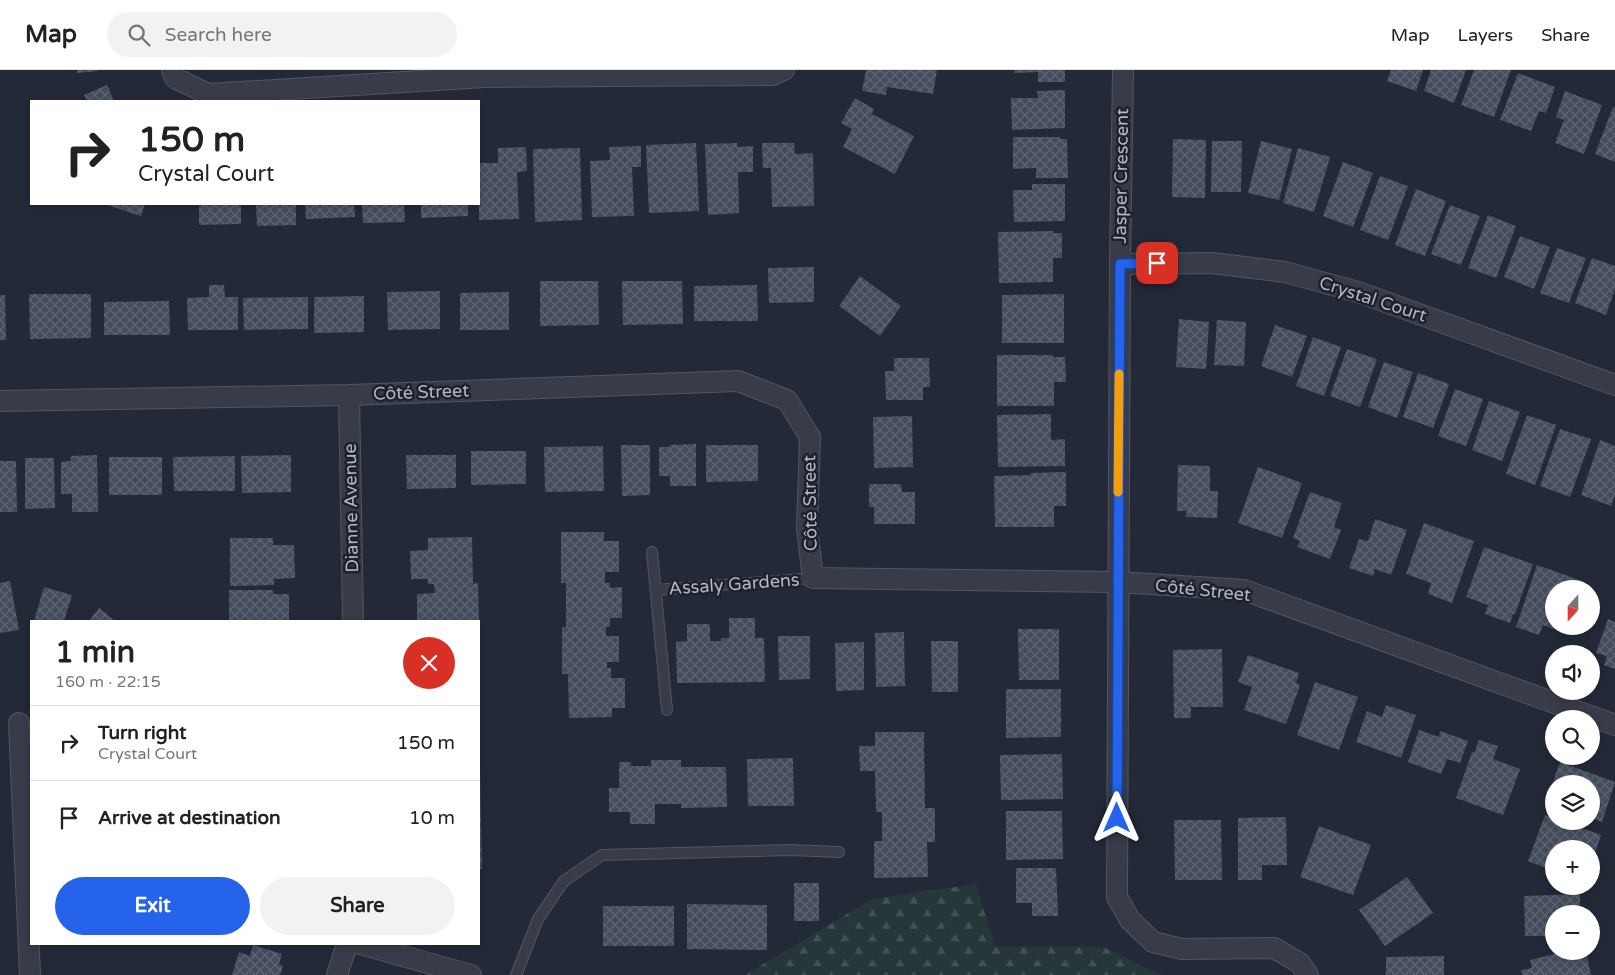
<!DOCTYPE html>
<html lang="en">
<head>
<meta charset="utf-8">
<style>
  body { margin:0; font-family:"Varela Round",sans-serif; background:#f2f2f2; color:#222; height:100vh; display:flex; flex-direction:column; font-size:19px; white-space:nowrap }
  * { box-sizing:border-box; margin:0 }
  p { font-size:16px; color:#767676 }
  .icon { flex:none; width:28px; height:28px; fill:none; stroke:currentColor; stroke-width:2; stroke-linecap:round; stroke-linejoin:round }
  .map { position:relative; flex:1; overflow:hidden }
  .side { position:absolute; left:30px; top:550px; width:450px; height:325px; display:flex; flex-direction:column; background:#fff; border-radius:0px; box-shadow:0 2px 8px #0003 }
  .side>* { flex:none }
  .guide { position:absolute; left:30px; top:30px; width:450px; height:105px; border-radius:0px; box-shadow:0 2px 8px #0003; background:#fff; color:#222; overflow:hidden }
  .needle { width:32px; rotate:201deg }
  .tools { position:absolute; left:1545px; top:510px; display:grid; gap:10px }
  .tools a { display:grid; place-items:center; width:55px; height:55px; border-radius:50%; background:#fff; box-shadow:0 2px 8px #0003; font-size:25px }
  .pin { position:absolute; display:grid; place-items:center; width:42px; height:42px; color:#fff; margin:-21px; border-radius:10px; box-shadow:0 2px 8px #0006 }
  .me { position:absolute; width:55px; margin:-28px; rotate:0deg; stroke-linejoin:round; filter:drop-shadow(0 0 4px #0008) }
  .turn { display:flex; align-items:center; gap:18px; height:105px; padding:0 25px; font-size:22px }
  .turn .icon { width:65px; height:65px; stroke-width:2.5 }
  .turn b { display:block; font-size:35px; line-height:42px }
  .round { display:grid; place-items:center; flex:none; width:52px; height:52px; border-radius:26px; background:#f2f2f2 }
  .head { display:flex; align-items:center; justify-content:space-between; height:85px; padding:0 25px }
  h1 { font-size:30px; font-weight:700; line-height:38px }
  .primary-button { display:flex; gap:10px; margin-top:auto; padding:10px 25px }
  .primary-button a { flex:1; height:58px; border-radius:30px; background:#2563eb; color:#fff; font-size:20px; font-weight:700; line-height:58px; text-align:center }
  .primary-button a+a { background:#f2f2f2; color:#222 }
  ul { padding:0; list-style:none }
  li { display:flex; align-items:center; gap:15px; height:75px; padding:0 25px; border-top:1px solid #e0e0e0 }
  li div { flex:1 }
  li b { display:block; font-size:19px }
  li em { font-style:normal }
  header { display:flex; align-items:center; gap:30px; box-sizing:border-box; height:70px; padding:0 25px; background:#fff; border-bottom:1px solid #e0e0e0 }
  header strong { font-size:24px }
  nav { display:flex; gap:28px; margin-inline-start:auto; font-size:18px }
  .search { width:350px; height:45px; background:#f2f2f2; display:flex; align-items:center; gap:12px; box-sizing:border-box; padding:0 18px; border-radius:28px; color:#767676; font-size:19px }
  .map>svg:first-child { display:block }
</style>
</head>
<body>
<header>
<strong>Map</strong>
<div class="search"><svg class="icon" aria-label="search" viewBox="0 0 24 24"><circle cx="10" cy="10" r="6"/><path d="M15 15l6 6"/></svg>Search here</div>
<nav><a>Map</a><a>Layers</a><a>Share</a></nav>
</header>
<div class="map">
<svg width="1615" height="905" viewBox="0 0 1615 905">
  <defs>
    <pattern id="forest-firs" width="22" height="20" patternUnits="userSpaceOnUse" patternTransform="scale(1.25)"><rect width="22" height="20" fill="#263639"/><path d="M5 1l3.5 6h-7zM16 11l3.5 6h-7z" fill="#435154"/></pattern>
    <pattern id="building-cross-hatch" width="8" height="8" patternUnits="userSpaceOnUse" patternTransform="scale(1.25)"><rect width="8" height="8" fill="#454c5c"/><path d="M0 0l8 8M0 8l8-8" fill="none" stroke="#5d6472"/></pattern>
  </defs>
  <rect width="100%" height="100%" fill="#232937"/>
  <path fill="url(#forest-firs)" d="M976,814L995,876L1104,877L1161,905H745L872,829Z"/>
  <path fill="url(#building-cross-hatch)" d="M77,0H98V1L77,3Z
    M866,0H937L933,24L887,17L886,25L862,21Z
    M1014,0H1065V12H1038V2L1014,3Z
    M1391,0H1423L1416,21L1387,11Z
    M1431,0H1466L1454,33L1424,21Z
    M1474,0H1511L1494,47L1461,35Z
    M1518,3L1555,17L1546,43L1539,41L1531,61L1500,50Z
    M107,15L114,31H87L84,25Z
    M1065,20V58L1012,60L1011,28H1038L1037,21Z
    M1565,21L1602,35L1584,84L1555,73L1564,50L1556,47Z
    M855,28L874,39L872,44L914,66L895,104L843,77L852,59L841,53Z
    M1613,37L1615,38V92L1595,84Z
    M1013,67H1060V69H1067L1068,108H1036V98L1013,99Z
    M1173,69L1206,70L1205,128L1172,127Z
    M1212,71H1242L1241,122H1211Z
    M1261,71L1292,79L1279,130L1248,123Z
    M696,73L699,141L649,143L646,75Z
    M737,73V77L753,76V102H738L739,143L708,145L705,74Z
    M762,73H794L795,84L813,83L814,136L772,137L771,98H763Z
    M641,76V97H632L634,146L592,147L590,91L610,90L609,77Z
    M526,77L527,101L517,102L519,149L479,150V93H498V78Z
    M580,78L582,150L535,152L533,79Z
    M1298,78L1330,87L1314,142L1283,133Z
    M1343,92L1373,103L1353,157L1323,146Z
    M1380,106L1408,116L1388,170L1360,160Z
    M1032,114H1065V151L1014,152L1013,120H1032Z
    M1416,119L1446,131L1425,186L1395,175Z
    M104,134H145L141,146Z
    M199,134H241V154L199,155Z
    M256,134H296V155L257,156Z
    M305,134H354L355,147L306,149Z
    M362,134H404L405,152L363,153Z
    M421,134H468V146L421,148Z
    M1450,135L1480,146L1461,195L1431,184Z
    M1488,145L1516,156L1496,208L1468,198Z
    M1053,161V163H1062V188H1053V212L999,213L998,162Z
    M1520,166L1550,177L1534,219L1504,207Z
    M1557,178L1586,188L1569,233L1540,223Z
    M1592,188L1615,196V219L1606,245L1575,233Z
    M814,197V232L769,233L768,198Z
    M860,206L901,236L880,266L839,236Z
    M540,211H598L599,255L540,256Z
    M622,211H682L683,254L623,255Z
    M209,215H224L225,227H238V260H188L187,228L209,227Z
    M757,215L758,251H694V216Z
    M440,221V259L388,260L387,222Z
    M509,222V260H460V223Z
    M29,224H91V268L30,269Z
    M1064,224V273H1002V225Z
    M0,225H5L6,270H0Z
    M364,226V262L314,263V227Z
    M308,227V259L244,260L243,228Z
    M169,231L170,265H104V232Z
    M1179,249L1209,252L1206,299L1176,297Z
    M1217,250L1246,252L1244,296L1214,295Z
    M1275,255L1307,266L1292,307L1261,296Z
    M1313,267L1341,277L1324,326L1296,316Z
    M1347,279L1377,289L1360,337L1330,326Z
    M997,285H1053V287H1065L1066,312H1054V336H997Z
    M894,288H929L930,317H923V330H886L885,301H894Z
    M1384,292L1413,302L1397,348L1368,337Z
    M1418,303L1449,314L1433,358L1403,347Z
    M1455,319L1483,329L1466,376L1438,366Z
    M1489,331L1520,342L1502,391L1472,380Z
    M1051,344V370L1065,369V396L998,397L997,345Z
    M1527,345L1556,355L1535,415L1506,404Z
    M912,346L913,397L874,398L873,347Z
    M1560,359L1591,369L1570,427L1540,416Z
    M1600,370L1615,376V425L1611,436L1581,425Z
    M696,374V416H670V406H659V377H670L669,375Z
    M621,375H650V425L622,426Z
    M706,375H758V411L706,412Z
    M603,376L604,421L545,422L544,377Z
    M471,381H526V414L471,415Z
    M97,385L98,442H72V424H61V392L71,391V386Z
    M291,385V422L242,423L241,386Z
    M406,385H456V418L407,419Z
    M235,386V421H174L173,387Z
    M109,387H162V425H109Z
    M25,388H54L55,438L25,439Z
    M0,391H16L17,442H0Z
    M1178,395L1210,396V421H1218L1217,448L1186,447L1187,441H1177Z
    M1258,397L1302,413L1282,468L1238,453Z
    M1066,402V436H1054V457H995L994,406L1031,405V403Z
    M869,414H901L902,422H915V454H874V437H869Z
    M1310,422L1342,433L1334,457L1341,460L1330,489L1297,477L1300,471L1293,468Z
    M1375,449L1407,460L1391,505L1375,499L1373,506L1349,498L1359,469L1368,471Z
    M1424,453L1474,471L1452,533L1428,524L1431,513L1406,504Z
    M561,462H604V471H619V502H605V513H610V518L622,517V548H610V557H606V566H619V592H607V598H611V608H625V638H612V647L569,648L568,604H562V557H566V513H561Z
    M472,467L473,514L478,513L479,551H417V524L435,523L434,514H428V509H411L410,481L428,480V468Z
    M230,468H273V475H294L295,508L274,509V515L230,516Z
    M1484,477L1533,494L1515,544H1513L1510,553L1485,544L1488,535L1466,527Z
    M1537,495L1585,512L1583,519H1554V556H1570L1567,564L1543,555L1539,565L1516,557Z
    M10,511L19,560L0,563V513Z
    M44,517L72,525L64,551H34Z
    M229,520H273V524H289V551H229Z
    M99,538L115,551H89Z
    M729,548H755V568H764L765,612L677,613L676,572L687,571V554H710V571H721V568H729Z
    M1608,549L1615,552V599L1604,595L1607,586L1596,583Z
    M1018,559H1059V610H1019Z
    M904,562L905,616L876,617L875,563Z
    M778,566H810V609L779,610Z
    M931,571H958V622H932Z
    M864,572V620L836,621L835,573Z
    M1222,579L1223,637H1191V648H1174L1173,580Z
    M1248,585L1299,603L1296,613L1300,615L1286,654L1244,640L1252,617L1238,612Z
    M1315,612L1358,627L1339,680L1297,665Z
    M1006,619H1061V667L1006,668Z
    M1386,635L1416,645L1401,688L1356,672L1367,641L1382,647Z
    M1419,660L1439,667L1440,661L1468,671L1460,693L1447,689L1441,704L1408,692Z
    M875,662H924L925,738H935V772H927L928,807L874,808V771H882V742H876L875,701H860L859,676H875Z
    M1479,670L1498,676L1493,689L1520,699L1503,745L1456,728L1472,682L1474,683Z
    M1062,684L1063,729L1001,730L1000,685Z
    M793,688L794,736H748L747,689Z
    M651,690H681V697H726L727,737L681,738V734H655V754H630V742H609V718H619V692H631V696H651Z
    M1560,692L1615,712L1602,752L1591,748V714H1554V735L1546,732Z
    M479,699H480L482,799H479Z
    M1006,741H1062L1063,789L1006,790Z
    M1545,745L1554,748V751H1563L1601,765L1592,792L1591,779H1554V801L1528,791Z
    M1286,747L1287,795H1262V810H1238V748Z
    M1174,750H1221L1222,810H1175Z
    M1319,756L1371,775L1353,825L1300,807Z
    M1016,798H1056L1058,846H1032V833H1016Z
    M1407,807L1433,843L1385,876L1359,840Z
    M794,813H819V851H794Z
    M1580,824V844H1554V866H1525L1524,826Z
    M687,834L767,835V880L687,879Z
    M603,836H674V876H603Z
    M253,875L282,884L279,894L283,896L280,905H232L239,882L250,886Z
    M1567,881H1586L1591,905H1523L1521,900L1532,898L1530,890Z
    M1444,886V905H1386V887Z"/>
  <g fill="none" stroke-linecap="round" stroke-linejoin="round">
    <defs>
      <path id="service" d="M652,482L667,640
        M656,520L813,508
        M516,905L538,849L564,811L602,785L790,780L839,782"/>
      <path id="minor" d="M172,0L175,8L208,24L485,7L773,5L784,0
        M1123,0L1120,194L1117,827L1130,850L1153,872L1182,879L1274,878L1300,893L1308,905
        M1120,194L1212,193L1285,202L1358,222L1615,315
        M349,325L353,551
        M0,331L349,325L738,311L787,330L810,367L807,458L813,508L1118,512L1244,520L1615,655
        M19,653L30,905
        M360,874L471,905
        M337,905L347,874"/>
    </defs>
    <use href="#service" stroke="#525662" stroke-width="12"/>
    <use href="#minor" stroke="#525662" stroke-width="22"/>
    <use href="#service" stroke="#373c48" stroke-width="10"/>
    <use href="#minor" stroke="#373c48" stroke-width="20"/>
  </g>
  <g fill="none" stroke-linecap="round" stroke-linejoin="round">
    <defs>
      <path id="route" d="M1117,748L1120,194L1157,193"/>
    </defs>
    <use href="#route" stroke="#184099" stroke-width="12"/>
    <use href="#route" stroke="#2563eb" stroke-width="9"/>
    <path stroke="#f59e0b" stroke-width="9" d="M1118,422L1119,304"/>
  </g>
  <g text-anchor="middle" dominant-baseline="central" stroke-width="5" stroke-linejoin="round" paint-order="stroke">
    <g font-size="18" fill="#b2b6c4" stroke="#1c212c">
      <text transform="translate(1121 106) rotate(-89)">Jasper Crescent</text>
      <text transform="translate(1373 229) rotate(18)">Crystal Court</text>
      <text transform="translate(421 322) rotate(-2)">Côté Street</text>
      <text transform="translate(810 433) rotate(-91)">Côté Street</text>
      <text transform="translate(351 438) rotate(-91)">Dianne Avenue</text>
      <text transform="translate(734 514) rotate(-4)">Assaly Gardens</text>
      <text transform="translate(1203 520) rotate(6)">Côté Street</text>
    </g>
  </g>
</svg>
<div class="tools">
<a><svg class="needle" viewBox="-14 -14 28 28"><path d="M0-13l5 13h-10z" fill="#e53935"/><path d="M0 13l5-13h-10z" fill="#767676"/></svg></a>
<a><svg class="icon" aria-label="sound" viewBox="0 0 24 24"><path d="M4 9h4l5-4v14l-5-4H4zM17 9q2 3 0 6"/></svg></a>
<a><svg class="icon" aria-label="search" viewBox="0 0 24 24"><circle cx="10" cy="10" r="6"/><path d="M15 15l6 6"/></svg></a>
<a><svg class="icon" aria-label="layers" viewBox="0 0 24 24"><path d="M12 4l9 5-9 5-9-5zM3 14l9 5 9-5"/></svg></a>
<a>+</a>
<a>−</a>
</div>
<div class="pin" style="left:1157px;top:193px;background:#d93025"><svg class="icon" aria-label="arrive" viewBox="0 0 24 24"><path d="M6 21V4h12l-3 4 3 4H6"/></svg></div>
<svg class="me" style="left:1117px;top:748px" viewBox="-20 -20 40 40"><path d="M0-17L14 15 0 8-14 15z" fill="#2563eb" stroke="#fff" stroke-width="4"/></svg>
<div class="guide">
<div class="turn"><svg class="icon" aria-label="right" viewBox="0 0 24 24"><path d="M7 20v-9h11M14 6l5 5-5 5"/></svg><div><b>150 m</b>Crystal Court</div></div>
</div>
<section class="side">
<div class="head"><div><h1>1 min</h1><p>160 m · 22:15</p></div><a class="round" style="background:#d93025;color:#fff"><svg class="icon" aria-label="close" viewBox="0 0 24 24"><path d="M6 6l12 12M18 6L6 18"/></svg></a></div>
<ul>
<li><svg class="icon" aria-label="right" viewBox="0 0 24 24"><path d="M7 20v-9h11M14 6l5 5-5 5"/></svg><div><b>Turn right</b><p>Crystal Court</p></div><em>150 m</em></li>
<li><svg class="icon" aria-label="arrive" viewBox="0 0 24 24"><path d="M6 21V4h12l-3 4 3 4H6"/></svg><div><b>Arrive at destination</b></div><em>10 m</em></li>
</ul>
<div class="primary-button"><a>Exit</a><a>Share</a></div>
</section>
</div>
</body>
</html>
